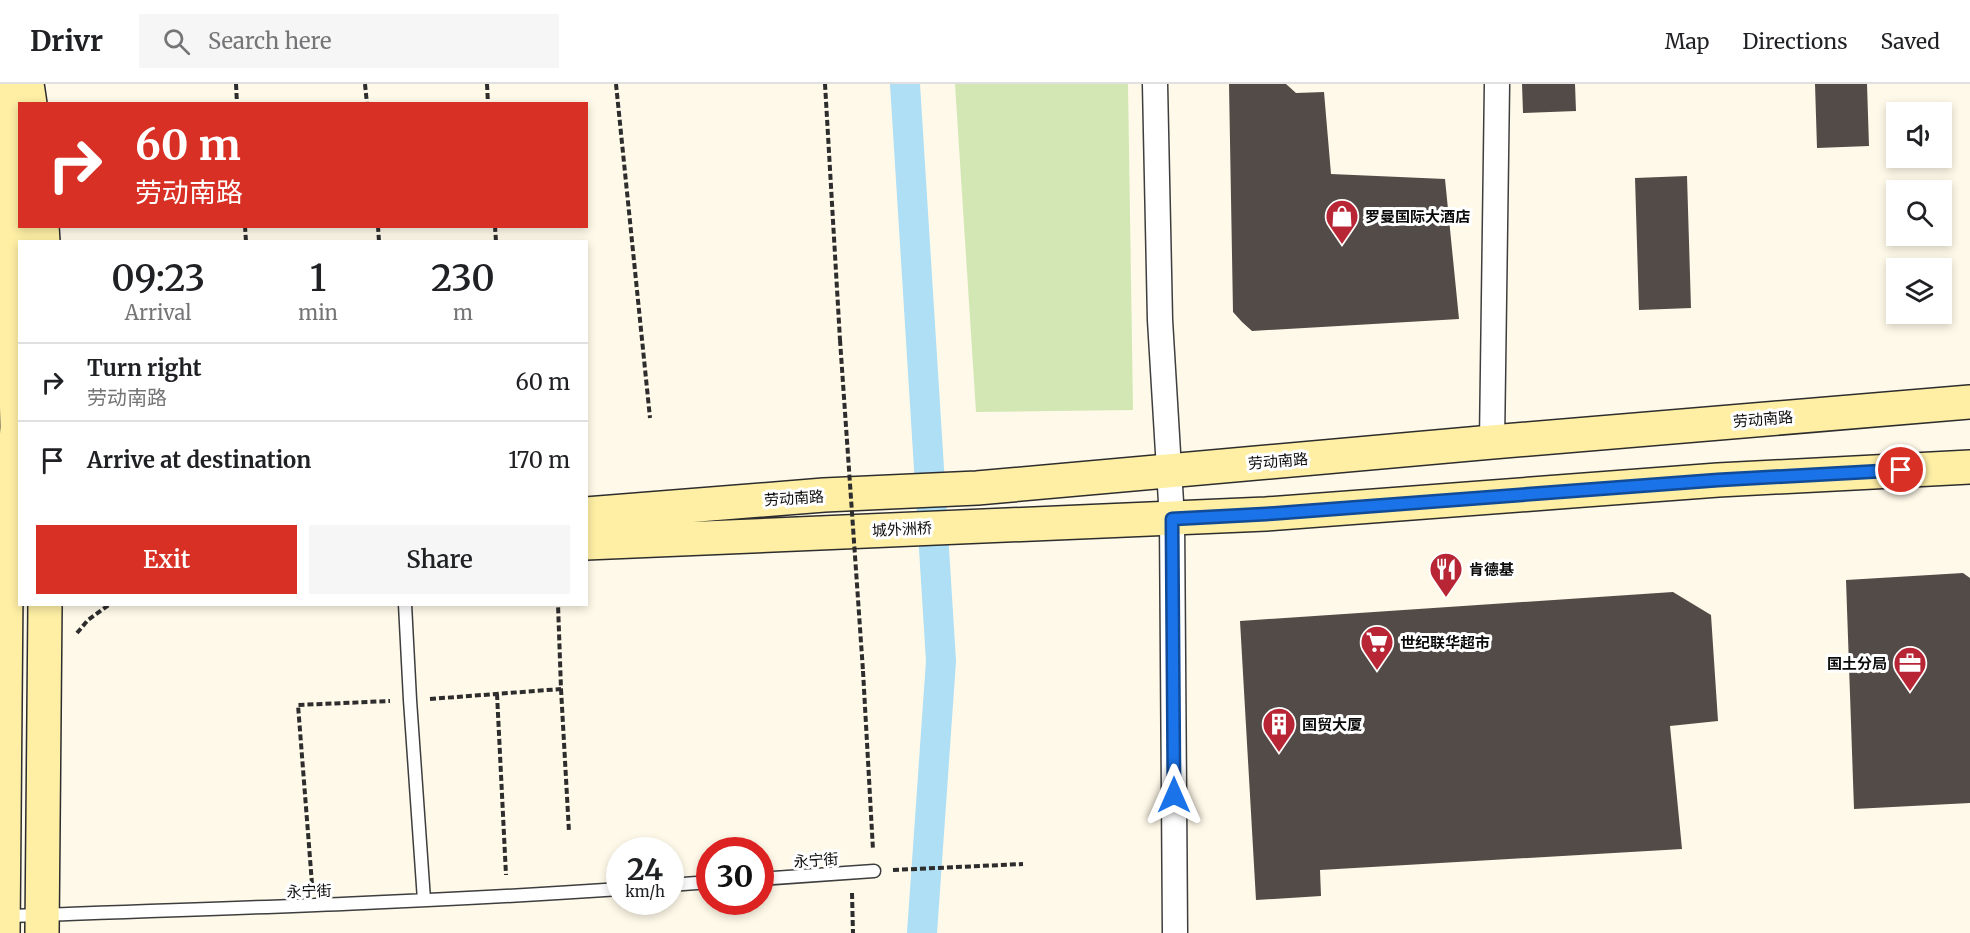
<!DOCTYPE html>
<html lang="en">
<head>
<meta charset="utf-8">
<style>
  body { margin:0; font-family:Merriweather,"Noto Sans SC",serif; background:#f6f6f6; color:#202124; height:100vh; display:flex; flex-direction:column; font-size:22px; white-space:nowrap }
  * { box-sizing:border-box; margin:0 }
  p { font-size:20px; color:#757577 }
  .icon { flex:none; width:33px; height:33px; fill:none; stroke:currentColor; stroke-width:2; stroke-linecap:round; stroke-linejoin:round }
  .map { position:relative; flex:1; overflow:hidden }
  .drawer { position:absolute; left:18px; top:156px; width:570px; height:366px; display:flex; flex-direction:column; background:#fff; border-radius:0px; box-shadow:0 3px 9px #0003 }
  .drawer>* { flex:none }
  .guide { position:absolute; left:18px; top:18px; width:570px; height:126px; border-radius:0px; box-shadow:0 3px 9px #0003; background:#d93025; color:#fff; overflow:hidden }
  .tools { position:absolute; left:1886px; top:18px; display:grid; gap:12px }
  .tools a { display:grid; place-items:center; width:66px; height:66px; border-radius:0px; background:#fff; box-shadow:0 3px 9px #0003; font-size:30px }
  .speed { position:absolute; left:606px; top:753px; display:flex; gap:12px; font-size:30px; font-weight:700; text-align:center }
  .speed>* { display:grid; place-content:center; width:78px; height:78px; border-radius:50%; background:#fff; box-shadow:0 3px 9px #0003; line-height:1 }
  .speed small { font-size:15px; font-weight:400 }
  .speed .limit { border:9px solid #d22; background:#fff; color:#111 }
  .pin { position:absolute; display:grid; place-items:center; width:51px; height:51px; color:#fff; margin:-26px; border:3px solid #fff; border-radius:50%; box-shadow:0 2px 6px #0007 }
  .me { position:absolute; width:66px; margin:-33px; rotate:0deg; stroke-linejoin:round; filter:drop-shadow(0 0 4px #0008) }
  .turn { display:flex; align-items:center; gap:21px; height:126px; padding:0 18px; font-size:27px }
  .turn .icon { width:78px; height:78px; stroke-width:2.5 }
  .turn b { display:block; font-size:42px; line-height:51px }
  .eta { display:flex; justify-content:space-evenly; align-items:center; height:102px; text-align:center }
  .eta b { font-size:36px; font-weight:600; line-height:42px }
  .cta { display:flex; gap:12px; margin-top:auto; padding:12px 18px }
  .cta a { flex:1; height:69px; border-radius:0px; background:#d93025; color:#fff; font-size:24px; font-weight:600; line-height:69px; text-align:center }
  .cta a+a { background:#f6f6f6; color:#202124 }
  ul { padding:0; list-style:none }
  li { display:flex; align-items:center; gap:18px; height:78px; padding:0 18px; border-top:2px solid #e0e0e0 }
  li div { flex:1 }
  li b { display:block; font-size:22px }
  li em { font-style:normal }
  header { display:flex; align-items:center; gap:36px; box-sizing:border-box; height:84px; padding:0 30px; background:#fff; border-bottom:2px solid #e0e0e0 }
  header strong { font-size:28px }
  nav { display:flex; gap:33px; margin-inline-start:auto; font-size:21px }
  .search { width:420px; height:54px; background:#f6f6f6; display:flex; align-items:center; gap:15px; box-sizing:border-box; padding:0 21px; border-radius:0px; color:#757577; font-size:22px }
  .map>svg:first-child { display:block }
</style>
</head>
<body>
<header>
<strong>Drivr</strong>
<div class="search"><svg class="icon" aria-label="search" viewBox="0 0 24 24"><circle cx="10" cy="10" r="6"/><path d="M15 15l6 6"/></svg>Search here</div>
<nav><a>Map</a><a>Directions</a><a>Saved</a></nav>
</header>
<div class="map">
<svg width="1970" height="849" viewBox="0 0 1970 849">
  <rect width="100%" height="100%" fill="#fff9e9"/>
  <path fill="#d2e7b4" d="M955,0H1128L1133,326L976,328Z"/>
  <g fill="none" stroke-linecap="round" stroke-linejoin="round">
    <path stroke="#afdff5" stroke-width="30" d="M905,0L941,577L922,849"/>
  </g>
  <path fill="#534b47" d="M1229,0H1286L1296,9L1324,8L1331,90L1445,95L1459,235L1252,247L1242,238L1233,228Z
    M1522,0H1575L1576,27L1523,29Z
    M1815,0H1867L1869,62L1817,64Z
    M1687,92L1691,224L1639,226L1635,94Z
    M1963,489L1970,494V719L1854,725L1846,496Z
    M1673,508L1711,531L1718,637L1670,642L1682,765L1320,786L1321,812L1256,816L1240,537Z"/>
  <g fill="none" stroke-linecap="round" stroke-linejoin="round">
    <defs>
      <path id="lane" d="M405,520L410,616L424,816
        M760,795L874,787
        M670,801L710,798
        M4,832C209,825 415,819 620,805"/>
      <path id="street" d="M1155,0L1160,236L1172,435L1175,849
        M1492,358L1497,0"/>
      <path id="secondary" d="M27,0L30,20
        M0,4L5,31L11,105L17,343L6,506L3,849
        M42,142L43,158
        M586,430L824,411L977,404L1492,358L1970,318
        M586,459L1266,430L1718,396L1970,383
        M42,849L45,520"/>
    </defs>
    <use href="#lane" stroke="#3e3e3e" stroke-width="15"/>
    <use href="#street" stroke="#3e3e3e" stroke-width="27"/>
    <use href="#secondary" stroke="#2d2d2d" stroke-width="36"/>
    <path stroke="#2d2d2d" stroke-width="4" stroke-dasharray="6 3" stroke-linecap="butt" d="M236,0L237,20
      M365,0L367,20
      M487,0L488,20
      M616,0L650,334
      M825,0L840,256
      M245,142L246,158
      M378,142L379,158
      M495,142L496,158
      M77,549L88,536L110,520
      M863,587L873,766
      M561,605L569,748
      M497,610L506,791
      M430,615L561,605L558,520
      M893,786L1023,780
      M312,800L298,621L390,617
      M852,809L853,849"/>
    <use href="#lane" stroke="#fff" stroke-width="12"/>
    <use href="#street" stroke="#fff" stroke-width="24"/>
    <use href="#secondary" stroke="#feefa5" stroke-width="33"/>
    <path stroke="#2d2d2d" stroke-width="4" stroke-dasharray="6 3" stroke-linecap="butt" d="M840,256L863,587"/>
  </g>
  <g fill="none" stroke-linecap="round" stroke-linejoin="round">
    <defs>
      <path id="route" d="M1174,711L1172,435L1266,430L1718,396L1901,386"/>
    </defs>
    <use href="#route" stroke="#114b97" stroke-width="15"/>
    <use href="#route" stroke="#1a73e8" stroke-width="10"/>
  </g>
  <defs>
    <symbol id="shop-pin" viewBox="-11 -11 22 30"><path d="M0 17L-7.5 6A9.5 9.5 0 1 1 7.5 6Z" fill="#b82635" stroke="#fff"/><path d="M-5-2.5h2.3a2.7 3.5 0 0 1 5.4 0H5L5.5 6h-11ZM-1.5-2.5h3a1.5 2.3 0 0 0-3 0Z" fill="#fff"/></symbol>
    <symbol id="restaurant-pin" viewBox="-11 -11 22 30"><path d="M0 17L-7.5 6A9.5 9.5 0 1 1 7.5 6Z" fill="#b82635" stroke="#fff"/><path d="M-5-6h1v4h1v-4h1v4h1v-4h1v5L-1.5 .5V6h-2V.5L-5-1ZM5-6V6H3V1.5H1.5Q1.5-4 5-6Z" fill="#fff"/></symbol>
    <symbol id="supermarket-pin" viewBox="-11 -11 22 30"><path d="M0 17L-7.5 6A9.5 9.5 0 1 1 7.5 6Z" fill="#b82635" stroke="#fff"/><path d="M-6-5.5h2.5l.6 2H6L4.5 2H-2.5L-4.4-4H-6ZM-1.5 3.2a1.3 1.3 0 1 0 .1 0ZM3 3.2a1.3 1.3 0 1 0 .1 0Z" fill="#fff"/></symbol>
    <symbol id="office-pin" viewBox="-11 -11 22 30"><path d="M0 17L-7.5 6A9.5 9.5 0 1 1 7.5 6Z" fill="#b82635" stroke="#fff"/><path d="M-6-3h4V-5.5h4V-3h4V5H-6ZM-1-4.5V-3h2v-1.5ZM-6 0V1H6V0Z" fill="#fff"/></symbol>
    <symbol id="building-pin" viewBox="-11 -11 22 30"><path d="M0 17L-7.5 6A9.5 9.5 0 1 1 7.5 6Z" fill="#b82635" stroke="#fff"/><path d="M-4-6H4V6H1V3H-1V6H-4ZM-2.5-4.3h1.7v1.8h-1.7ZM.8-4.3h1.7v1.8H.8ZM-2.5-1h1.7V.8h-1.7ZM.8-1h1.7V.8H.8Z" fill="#fff"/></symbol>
  </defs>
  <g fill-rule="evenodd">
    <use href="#shop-pin" x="1323" y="113" width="38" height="52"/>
    <use href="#restaurant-pin" x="1427" y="466" width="38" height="52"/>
    <use href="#supermarket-pin" x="1358" y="539" width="38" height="52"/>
    <use href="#office-pin" x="1891" y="560" width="38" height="52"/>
    <use href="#building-pin" x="1260" y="621" width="38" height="52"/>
  </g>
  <g text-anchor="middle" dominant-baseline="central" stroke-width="6" stroke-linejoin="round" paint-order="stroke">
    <g font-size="15" font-weight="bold" fill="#0b0b0b" stroke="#fff" text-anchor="start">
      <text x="1365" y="132">罗曼国际大酒店</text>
      <text x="1469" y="485">肯德基</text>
      <text x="1400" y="558">世纪联华超市</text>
      <text x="1887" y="579" text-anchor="end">国土分局</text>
      <text x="1302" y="640">国贸大厦</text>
    </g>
    <g font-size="15" fill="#0b0b0b" stroke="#fff">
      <text transform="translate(1763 335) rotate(-5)">劳动南路</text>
      <text transform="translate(1278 377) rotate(-5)">劳动南路</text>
      <text transform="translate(794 414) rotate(-4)">劳动南路</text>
      <text transform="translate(902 445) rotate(-3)">城外洲桥</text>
      <text transform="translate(816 776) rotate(-4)">永宁街</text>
      <text transform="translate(309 807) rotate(-2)">永宁街</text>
    </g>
  </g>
</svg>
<div class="tools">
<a><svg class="icon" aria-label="sound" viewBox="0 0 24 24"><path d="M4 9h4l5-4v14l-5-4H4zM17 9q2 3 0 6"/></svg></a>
<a><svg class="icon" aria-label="search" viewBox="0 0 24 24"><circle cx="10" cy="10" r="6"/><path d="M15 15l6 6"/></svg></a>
<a><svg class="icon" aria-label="layers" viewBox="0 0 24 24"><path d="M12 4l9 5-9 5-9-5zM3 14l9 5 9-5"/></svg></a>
</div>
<div class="speed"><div>24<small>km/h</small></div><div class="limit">30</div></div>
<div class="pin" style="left:1901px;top:386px;background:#d93025"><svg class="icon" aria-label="arrive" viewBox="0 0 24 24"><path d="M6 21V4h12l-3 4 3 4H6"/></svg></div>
<svg class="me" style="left:1174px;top:711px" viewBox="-20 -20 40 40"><path d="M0-17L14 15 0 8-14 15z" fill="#1a73e8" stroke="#fff" stroke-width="4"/></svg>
<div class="guide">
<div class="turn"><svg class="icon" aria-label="right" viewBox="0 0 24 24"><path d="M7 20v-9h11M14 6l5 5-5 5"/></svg><div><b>60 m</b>劳动南路</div></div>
</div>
<section class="drawer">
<div class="eta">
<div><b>09:23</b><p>Arrival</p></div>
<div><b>1</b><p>min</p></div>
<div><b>230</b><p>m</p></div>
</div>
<ul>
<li><svg class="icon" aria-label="right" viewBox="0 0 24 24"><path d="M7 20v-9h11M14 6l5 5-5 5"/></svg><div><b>Turn right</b><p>劳动南路</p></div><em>60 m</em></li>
<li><svg class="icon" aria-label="arrive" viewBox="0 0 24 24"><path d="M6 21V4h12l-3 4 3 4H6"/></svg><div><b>Arrive at destination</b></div><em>170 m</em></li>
</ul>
<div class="cta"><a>Exit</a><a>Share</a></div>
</section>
</div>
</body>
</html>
